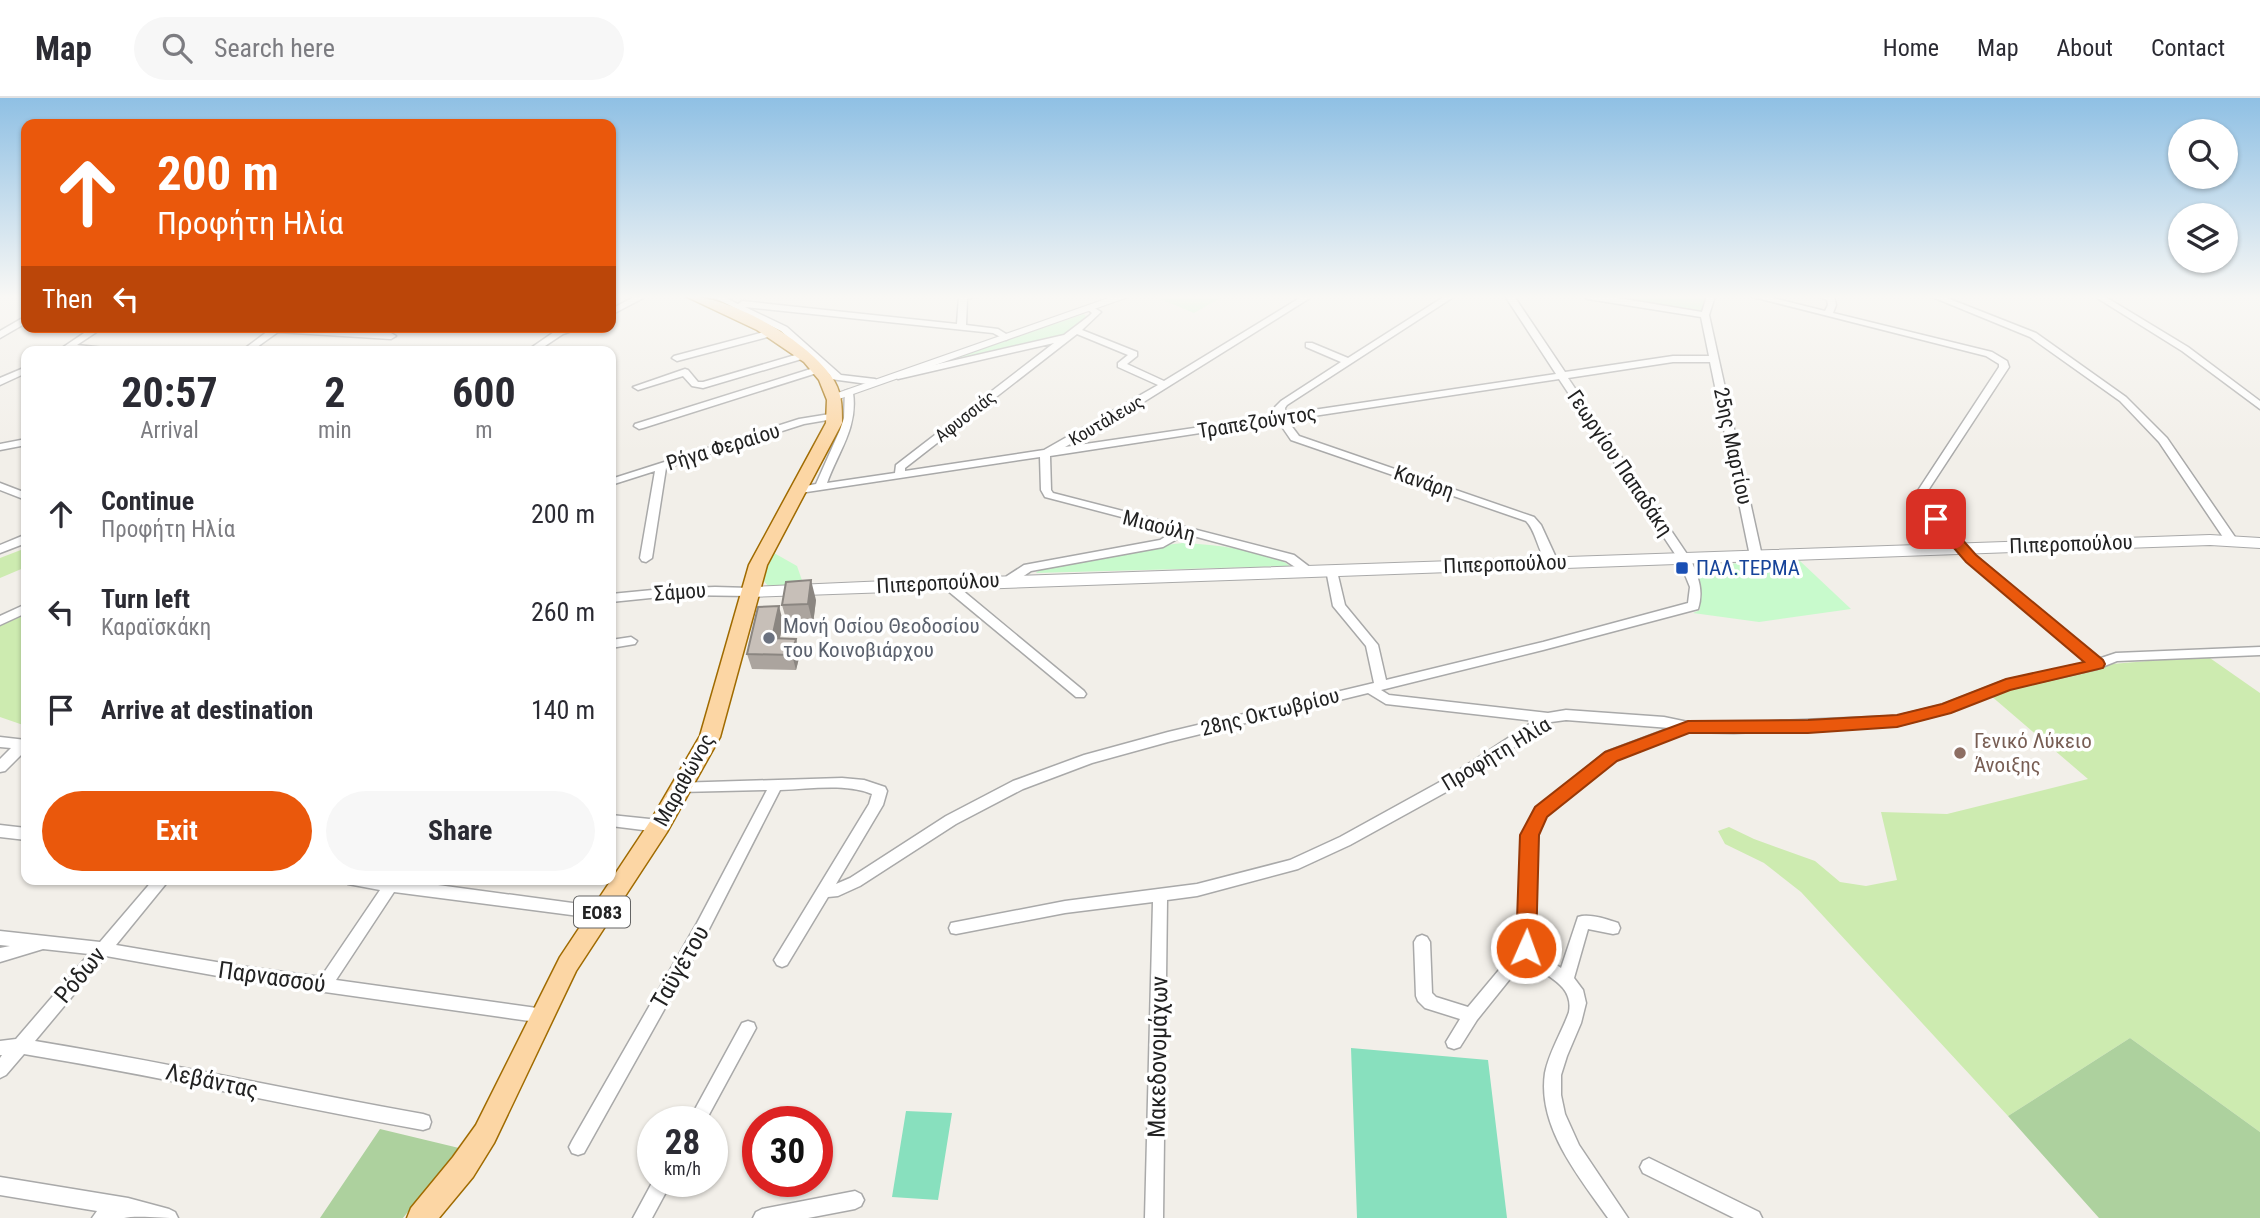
<!DOCTYPE html>
<html lang="en">
<head>
<meta charset="utf-8">
<style>
  body { margin:0; font-family:"Roboto Condensed",sans-serif; background:#f7f7f7; color:#2b2b33; height:100vh; display:flex; flex-direction:column; font-size:26px; white-space:nowrap }
  * { box-sizing:border-box; margin:0 }
  p { font-size:23px; color:#7c7c81 }
  .icon { flex:none; width:38px; height:38px; fill:none; stroke:currentColor; stroke-width:2; stroke-linecap:round; stroke-linejoin:round }
  .map { position:relative; flex:1; overflow:hidden }
  .details { position:absolute; left:21px; top:248px; width:595px; height:539px; display:flex; flex-direction:column; background:#fff; border-radius:14px; box-shadow:0 2px 5px #0004 }
  .details>* { flex:none }
  .hud { position:absolute; left:21px; top:21px; width:595px; height:214px; border-radius:14px; box-shadow:0 2px 5px #0004; background:#ea580c; color:#fff; overflow:hidden }
  .controls { position:absolute; left:2168px; top:21px; display:grid; gap:14px }
  .controls a { display:grid; place-items:center; width:70px; height:70px; border-radius:50%; background:#fff; box-shadow:0 2px 5px #0004; font-size:35px }
  .speed { position:absolute; left:637px; top:1008px; display:flex; gap:14px; font-size:35px; font-weight:700; text-align:center }
  .speed>* { display:grid; place-content:center; width:91px; height:91px; border-radius:50%; background:#fff; box-shadow:0 2px 5px #0004; line-height:1 }
  .speed small { font-size:18px; font-weight:400 }
  .speed .limit { border:10px solid #d22; background:#fff; color:#111 }
  .pin { position:absolute; display:grid; place-items:center; width:60px; height:60px; color:#fff; margin:-30px; border-radius:14px; box-shadow:0 4px 10px #0006 }
  .me { position:absolute; width:77px; margin:-38px; rotate:2deg; stroke-linejoin:round; filter:drop-shadow(0 0 5px #0008) }
  .turn { display:flex; align-items:center; gap:24px; height:147px; padding:0 21px; font-size:32px }
  .turn .icon { width:91px; height:91px; stroke-width:2.5 }
  .turn b { display:block; font-size:49px; line-height:60px }
  .then { display:flex; align-items:center; height:66px; padding:0 21px; background:#0003; gap:14px; font-size:26px }
  .eta { display:flex; justify-content:space-evenly; align-items:center; height:119px; text-align:center }
  .eta b { font-size:42px; font-weight:700; line-height:49px }
  .action { display:flex; gap:14px; margin-top:auto; padding:14px 21px }
  .action a { flex:1; height:80px; border-radius:42px; background:#ea580c; color:#fff; font-size:28px; font-weight:700; line-height:80px; text-align:center }
  .action a+a { background:#f7f7f7; color:#2b2b33 }
  ul { padding:0; list-style:none }
  li { display:flex; align-items:center; gap:21px; height:98px; padding:0 21px }
  li div { flex:1 }
  li b { display:block; font-size:26px }
  li em { font-style:normal }
  header { display:flex; align-items:center; gap:42px; box-sizing:border-box; height:98px; padding:0 35px; background:#fff; border-bottom:2px solid #e1e1e2 }
  header strong { font-size:33px }
  nav { display:flex; gap:38px; margin-inline-start:auto; font-size:24px }
  .search { width:490px; height:63px; background:#f7f7f7; display:flex; align-items:center; gap:18px; box-sizing:border-box; padding:0 24px; border-radius:38px; color:#7c7c81; font-size:26px }
  .map>svg:first-child { display:block }
</style>
</head>
<body>
<header>
<strong>Map</strong>
<div class="search"><svg class="icon" aria-label="search" viewBox="0 0 24 24"><circle cx="10" cy="10" r="6"/><path d="M15 15l6 6"/></svg>Search here</div>
<nav><a>Home</a><a>Map</a><a>About</a><a>Contact</a></nav>
</header>
<div class="map">
<svg width="2260" height="1120" viewBox="0 0 2260 1120">
  <rect width="100%" height="100%" fill="#f2efe9"/>
  <path fill="#cdebb0" d="M26,450V469L0,480V460Z
    M26,513V628L0,619V525Z
    M2207,558L2260,595V1034L2130,940L2008,1018L1801,794L1764,765L1725,746L1718,733L1729,729L1754,741L1815,763L1840,784L1866,788L1897,782L1881,714L1947,716L2088,681L1990,597L2112,566Z"/>
  <path fill="#add19e" d="M2130,940L2260,1034V1120H2099L2008,1018Z
    M380,1031L459,1050L403,1120H320Z"/>
  <path fill="#c8facc" d="M1153,198H1224L1194,215Z
    M1596,198H1707L1702,215L1666,207Z
    M1084,216L1087,220L1065,237L930,268Z
    M1182,445C1208,446 1271,452 1290,468L1036,475C1051,460 1155,449 1182,445Z
    M774,455L797,468L804,488L769,489L762,481Z
    M1800,463L1851,511L1759,524L1693,515L1700,512L1695,467Z"/>
  <path fill="#88e0be" d="M1351,950L1488,962L1507,1120H1357Z
    M906,1013L952,1015L938,1102L892,1099Z"/>
  <g fill="none" stroke-linecap="round" stroke-linejoin="round">
    <defs>
      <path id="minor" d="M636,198H647L611,217V211Z
        M711,198H722L738,206L742,203L957,226L959,198H979L967,201L966,227L998,231L1011,239L1006,242L993,235L745,209L787,229L841,277L875,281L880,284L875,287L831,281L830,277L781,233Z
        M1303,198H1313L1134,310L1065,349L1276,318L1275,309L1281,303L1341,264L1306,249V245H1312L1348,260L1445,198H1455L1287,307L1285,310L1286,316L1556,276L1505,198H1514L1565,274L1673,258H1709L1701,219L1588,201L1584,198H1606L1702,214L1707,198H1715L1709,217L1762,458L1760,461H1752L1750,458L1710,264H1673L1568,280L1691,462C1698,479 1704,492 1698,511L1543,552L1381,592L1389,597L1548,615L1566,612L1664,619L1688,624L1734,625L1897,618L1942,607L2006,582L2087,565L1967,463L1916,400L1917,394L1999,269V266L1986,258L1749,198H1765L1825,213L1828,207L1827,202L1819,198H1834L1836,207L1833,215L1992,254L2007,263L2009,269L1927,394L1926,400L1975,457L2098,561L2116,555L2260,549V557L2117,563L2097,571L2008,591L1950,614L1897,628L1734,635L1688,634L1616,662L1546,718L1537,737L1534,848L1543,858L1561,870L1578,819C1589,815 1607,821 1618,825L1620,830L1618,835L1613,836L1588,831L1574,880L1583,892L1586,905L1581,925L1567,958L1561,977V997L1565,1016L1579,1047L1628,1120H1608C1579,1079 1537,1029 1545,975C1549,954 1562,934 1569,914C1574,885 1544,879 1526,861L1477,922L1460,949L1454,951L1448,949L1446,944L1460,921L1425,910L1418,903L1416,898L1414,844L1417,839L1422,837L1427,839L1430,844L1432,895L1436,899L1468,909L1519,848L1523,737L1536,710L1606,654L1670,630L1566,622L1551,624L1457,688L1350,747L1298,771L1197,798L1167,802L1163,1120H1145L1153,804L1065,815L956,836L951,835L949,830L951,825L956,824L1065,803L1197,786L1290,762L1340,739L1447,680L1534,623L1386,606L1368,595L1168,644L1092,665L1023,691L956,726L860,788L838,798L828,799L787,867L782,869L777,867L774,862L777,857L869,706L872,696C845,685 810,691 780,692L707,835L584,1055L578,1057L572,1055L569,1049L572,1043L697,825L767,692L680,694L675,693L673,689L675,685L842,680L864,682L885,689L887,693L883,707L836,786L850,780L946,718L1013,683L1084,657L1168,634L1374,585L1366,548L1333,508L1326,472L1328,469H1336L1345,507L1378,547L1386,582L1543,544L1688,505L1690,489L1679,462L1559,281L1287,322L1299,338L1534,419L1541,427L1558,464L1552,468C1538,460 1538,435 1526,423L1291,342L1278,323L1050,358L1051,392L1053,395L1294,457L1311,470L1313,473L1311,476L1307,477L1286,463L1186,436L1163,449L1031,473L1015,484H1007L1005,481L1007,478L1024,467L1160,442L1175,433L1045,399L1041,392L1040,359L800,395L795,392L796,390L816,386L840,332L844,320L845,293L848,292L853,295C858,330 838,354 827,385L895,375L896,367L1054,245L898,281L893,278L895,276L1064,237L1089,218L1092,215L1087,211L1091,208L1101,214L1082,232L1137,254V258L1127,266L1164,283ZM1077,236L1128,257L1118,265V269L1158,287L1044,352L905,373V370Z
        M1930,198H1942L2036,235L2126,299L2167,340L2235,439L2237,442L2235,445H2227L2159,344L2120,303L2030,239Z
        M2094,198H2104L2188,249L2260,303V311L2182,253Z
        M26,218V225L0,240V233Z
        M93,229H104L77,247L114,251L118,254L70,252L56,254Z
        M245,229H296L391,235L396,238L391,241L278,234L250,254H240L268,233L249,232Z
        M568,229H584L563,236L536,254H525L557,232Z
        M772,232L775,233V237L677,263L672,260L674,258Z
        M802,255L807,258L805,260L703,290L692,288L683,278L638,292L633,289L685,271L688,272L698,284H703Z
        M26,269V275L0,287V280Z
        M817,269L822,272L820,274L643,330L639,331L634,328L635,326Z
        M836,315L839,316V320L804,326L666,370L652,460L646,464L642,463L640,460L655,373L611,387V381L799,321Z
        M26,341V347L0,352V346Z
        M0,385L26,395V402L0,392Z
        M22,438H26V445L0,455V447Z
        M946,481L950,482L1084,593L1086,596L1084,599H1076L942,488L940,485L942,482Z
        M715,489L750,490L756,494L750,498L680,497L611,504V496L663,491Z
        M26,506V515L0,527V518Z
        M631,539L637,543L635,546L611,550V542Z
        M0,639L26,642V652L5,673L0,674V661L11,650L0,649Z
        M611,717L659,722L664,724L666,728L664,732L659,734L611,728Z
        M0,727L26,730V742L0,739Z
        M153,782H169L116,847L240,868L321,879L380,792L348,786L346,782H401L602,809L607,811L609,815L607,819L602,821L394,794L336,882L544,911L550,913L552,918L550,923L544,925L240,882L106,858L35,943C165,964 293,993 423,1016L429,1018L431,1024L429,1030L423,1032C290,1008 158,978 24,956L6,977L0,980V960L2,957H0V943L16,941L89,856L43,851L0,864V850L10,848L0,847V833L100,844Z
        M748,923L754,925L756,930L705,1024H688L742,925Z
        M1649,1060L1759,1114L1762,1120H1734L1643,1075L1640,1069L1643,1063Z
        M0,1079L128,1100L169,1111L175,1114L178,1120C165,1120 134,1117 124,1120H92L97,1113L0,1097Z
        M653,1083H672L652,1120H633Z
        M855,1093L861,1096L864,1102L861,1108L855,1111L808,1120H753L756,1114L762,1111Z"/>
      <path id="tertiary" d="M1114,198H1131L839,301H831L829,298Z
        M2210,437L2260,440V450L2210,447L750,499L743,494L750,489L932,481Z"/>
      <path id="primary" d="M685,198C730,198 805,241 831,278C842,293 842,308 842,325L767,467L720,639L667,734L576,873L494,1045L473,1079L439,1120H407L411,1110L453,1059L476,1027L560,859L651,722L700,638L749,467L826,325L827,302L819,282L804,264L757,232Z"/>
    </defs>
    <use href="#minor" stroke="#a9a9a9" stroke-width="3"/>
    <use href="#tertiary" stroke="#a9a9a9" stroke-width="2"/>
    <use href="#primary" stroke="#a06b00" stroke-width="3"/>
    <use href="#minor" fill="#fff" fill-rule="evenodd"/>
    <use href="#tertiary" fill="#fff" fill-rule="evenodd"/>
    <use href="#primary" fill="#fcd6a4" fill-rule="evenodd"/>
  </g>
  <path fill="#aba49e" d="M816,502L813,526L788,528L782,507Z
    M783,524L780,540L800,556L796,572L752,571L747,556Z"/>
  <path fill="#8b8681" d="M811,482L816,502L813,526L808,506Z
    M779,508L783,524L777,555L772,540Z
    M796,541L800,556L796,572L792,557Z"/>
  <path fill="#c7bfb8" stroke="#8b8681" stroke-width="2" d="M811,482L808,506L782,507L786,484Z
    M779,508L772,540L796,541L792,557L747,556L758,509Z"/>
  <linearGradient id="sky" x2="0" y2="1"><stop stop-color="#8fc0e4"/><stop offset="0.56" stop-color="#f9f8f5"/><stop offset="1" stop-color="#f9f8f5" stop-opacity="0"/></linearGradient>
  <rect width="2260" height="355" fill="url(#sky)"/>
  <path fill="#ea580c" stroke="#983908" stroke-width="2" d="M1936,417L1941,418L1976,457L2103,562L2105,566L2103,570L2010,592L1951,615L1897,629L1808,635H1689L1617,663L1547,719L1539,737L1536,850L1533,857L1526,859L1519,857L1516,850L1520,737L1535,709L1605,654L1688,623L1808,622L1897,617L1942,606L2006,581L2084,564L1966,464L1929,421Z"/>
  <rect fill="#1a4fb4" stroke="#fff" stroke-width="2.5" x="1675" y="463" width="14" height="14" rx="3.5"/>
  <circle fill="#6b7280" stroke="#fff" stroke-width="2.5" cx="769" cy="540" r="7"/>
  <circle fill="#8d6e63" stroke="#fff" stroke-width="2.5" cx="1960" cy="655" r="7"/>
  <g text-anchor="middle" dominant-baseline="central" stroke-width="7" stroke-linejoin="round" paint-order="stroke">
    <g font-size="18" fill="#222" stroke="#fff">
      <text transform="translate(965 318) rotate(-38)">Αφυσσιάς</text>
      <text transform="translate(1106 322) rotate(-30)">Κουτάλεως</text>
    </g>
    <rect fill="#fff" stroke="#646464" stroke-width="2" x="574" y="798.5" width="56" height="31" rx="5"/>
    <g font-size="19" font-weight="bold" fill="#222">
      <text x="602" y="814">ΕΟ83</text>
    </g>
    <g font-size="21" fill="#222" stroke="#fff">
      <text transform="translate(1257 324) rotate(-9)">Τραπεζούντος</text>
      <text transform="translate(1733 348) rotate(78)">25ης Μαρτίου</text>
      <text transform="translate(723 349) rotate(-17)">Ρήγα Φεραίου</text>
      <text transform="translate(1620 365) rotate(56)">Γεωργίου Παπαδάκη</text>
      <text transform="translate(1424 384) rotate(19)">Κανάρη</text>
      <text transform="translate(1159 428) rotate(14)">Μιαούλη</text>
      <text transform="translate(2071 446) rotate(-2)">Πιπεροπούλου</text>
      <text transform="translate(1505 466) rotate(-2)">Πιπεροπούλου</text>
      <text transform="translate(938 485) rotate(-3)">Πιπεροπούλου</text>
      <text transform="translate(680 494) rotate(-4)">Σάμου</text>
      <text transform="translate(1270 614) rotate(-14)">28ης Οκτωβρίου</text>
      <text transform="translate(1496 656) rotate(-31)">Προφήτη Ηλία</text>
      <text transform="translate(684 682) rotate(-61)">Μαραθώνος</text>
    </g>
    <g font-size="21" fill="#164399" stroke="#fff" text-anchor="start">
      <text x="1696" y="470">ΠΑΛ.ΤΕΡΜΑ</text>
    </g>
    <g font-size="21" fill="#5b616d" stroke="#fff" text-anchor="start">
      <text x="783" y="528">Μονή Οσίου Θεοδοσίου<tspan x="783" dy="24">του Κοινοβιάρχου</tspan></text>
    </g>
    <g font-size="21" fill="#785e54" stroke="#fff" text-anchor="start">
      <text x="1974" y="643">Γενικό Λύκειο<tspan x="1974" dy="24">Άνοιξης</tspan></text>
    </g>
    <g font-size="24" fill="#222" stroke="#fff">
      <text transform="translate(680 869) rotate(-60)">Ταϋγέτου</text>
      <text transform="translate(80 877) rotate(-50)">Ρόδων</text>
      <text transform="translate(272 879) rotate(8)">Παρνασσού</text>
      <text transform="translate(1158 959) rotate(-89)">Μακεδονομάχων</text>
      <text transform="translate(212 983) rotate(12)">Λεβάντας</text>
    </g>
  </g>
</svg>
<div class="controls">
<a><svg class="icon" aria-label="search" viewBox="0 0 24 24"><circle cx="10" cy="10" r="6"/><path d="M15 15l6 6"/></svg></a>
<a><svg class="icon" aria-label="layers" viewBox="0 0 24 24"><path d="M12 4l9 5-9 5-9-5zM3 14l9 5 9-5"/></svg></a>
</div>
<div class="speed"><div>28<small>km/h</small></div><div class="limit">30</div></div>
<div class="pin" style="left:1936px;top:421px;background:#d93025"><svg class="icon" aria-label="arrive" viewBox="0 0 24 24"><path d="M6 21V4h12l-3 4 3 4H6"/></svg></div>
<svg class="me" style="left:1526px;top:850px" viewBox="-20 -20 40 40"><circle r="17" fill="#ea580c" stroke="#fff" stroke-width="3"/><path d="M0-11L8 9 0 5-8 9z" fill="#fff"/></svg>
<div class="hud">
<div class="turn"><svg class="icon" aria-label="ahead" viewBox="0 0 24 24"><path d="M12 20V5M6 11l6-6 6 6"/></svg><div><b>200 m</b>Προφήτη Ηλία</div></div>
<div class="then">Then<svg class="icon" aria-label="left" viewBox="0 0 24 24"><path d="M17 20v-9H6M10 6l-5 5 5 5"/></svg></div>
</div>
<section class="details">
<div class="eta">
<div><b>20:57</b><p>Arrival</p></div>
<div><b>2</b><p>min</p></div>
<div><b>600</b><p>m</p></div>
</div>
<ul>
<li><svg class="icon" aria-label="ahead" viewBox="0 0 24 24"><path d="M12 20V5M6 11l6-6 6 6"/></svg><div><b>Continue</b><p>Προφήτη Ηλία</p></div><em>200 m</em></li>
<li><svg class="icon" aria-label="left" viewBox="0 0 24 24"><path d="M17 20v-9H6M10 6l-5 5 5 5"/></svg><div><b>Turn left</b><p>Καραϊσκάκη</p></div><em>260 m</em></li>
<li><svg class="icon" aria-label="arrive" viewBox="0 0 24 24"><path d="M6 21V4h12l-3 4 3 4H6"/></svg><div><b>Arrive at destination</b></div><em>140 m</em></li>
</ul>
<div class="action"><a>Exit</a><a>Share</a></div>
</section>
</div>
</body>
</html>
